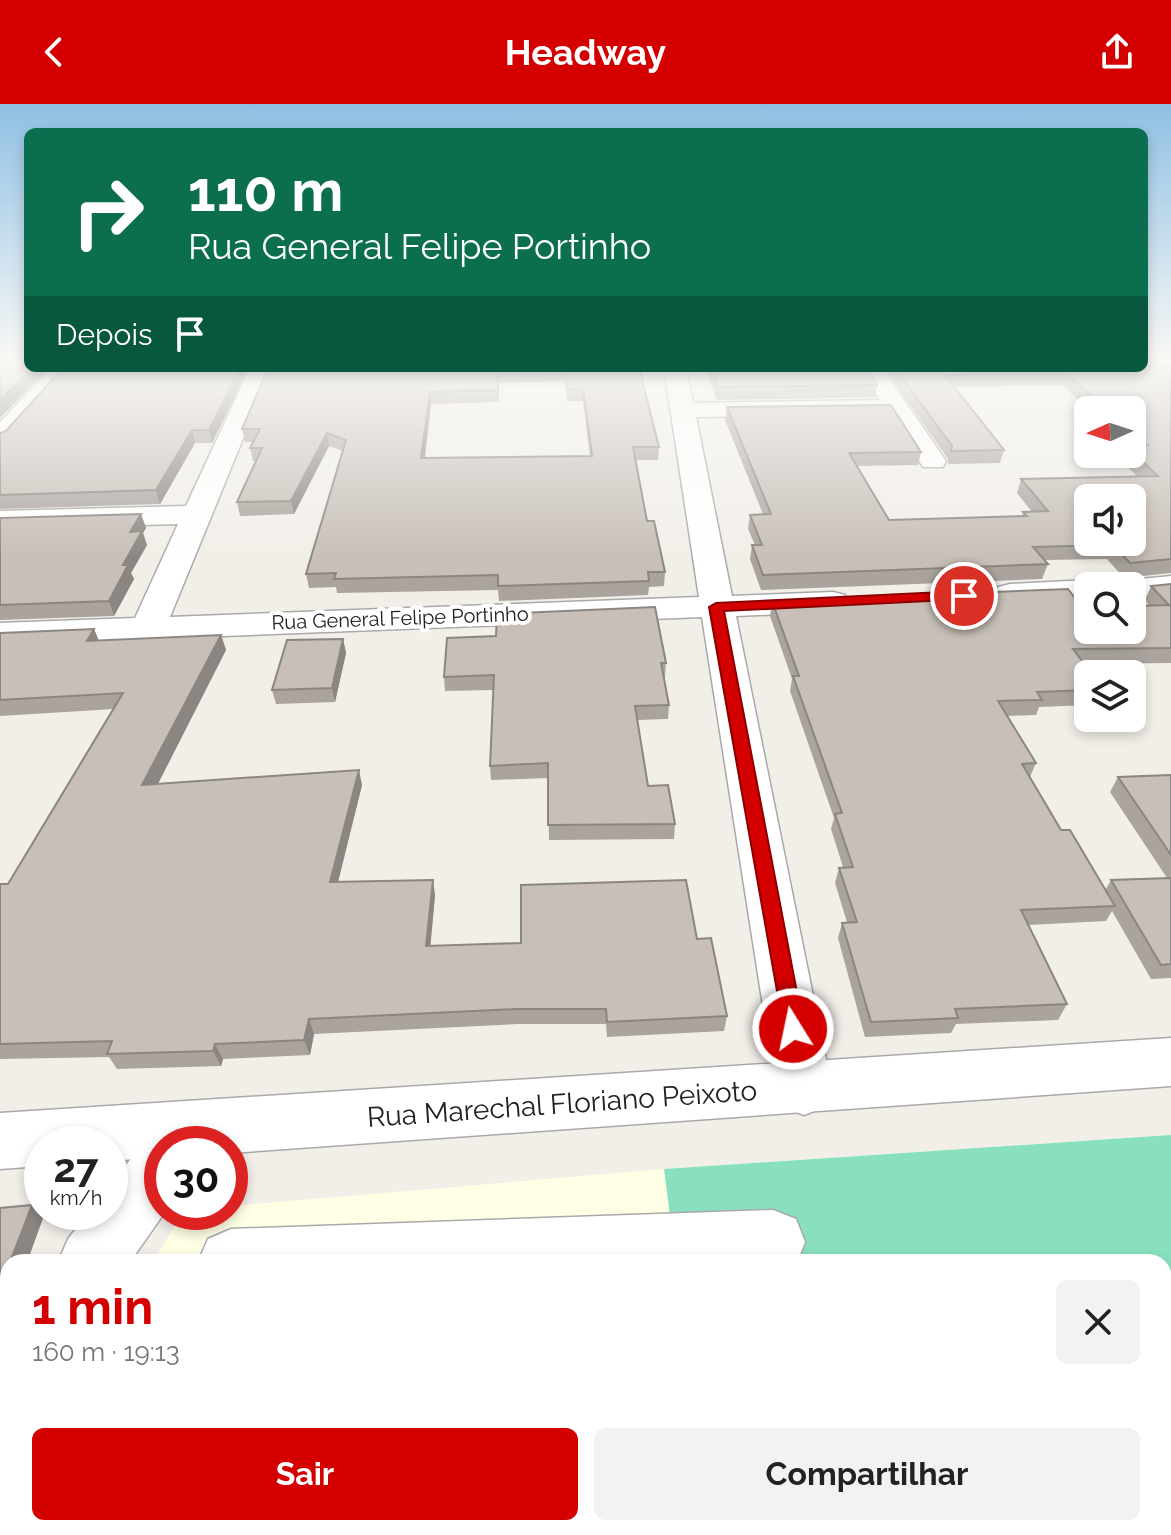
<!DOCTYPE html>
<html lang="pt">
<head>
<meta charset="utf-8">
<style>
  body { margin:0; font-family:Raleway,sans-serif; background:#f2f2f2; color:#222; height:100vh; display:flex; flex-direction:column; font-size:30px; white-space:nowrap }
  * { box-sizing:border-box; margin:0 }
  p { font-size:26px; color:#767676 }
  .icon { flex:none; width:44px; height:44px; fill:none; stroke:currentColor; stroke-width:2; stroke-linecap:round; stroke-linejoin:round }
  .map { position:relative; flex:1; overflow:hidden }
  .side { position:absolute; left:0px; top:1150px; width:1172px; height:282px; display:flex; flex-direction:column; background:#fff; border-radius:24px 24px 0 0; box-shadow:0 4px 12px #0003 }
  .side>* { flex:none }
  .banner { position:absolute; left:24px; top:24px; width:1124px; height:244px; border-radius:12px; box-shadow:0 4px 12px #0003; background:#0b6e4f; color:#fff; overflow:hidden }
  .needle { width:52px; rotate:267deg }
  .buttons { position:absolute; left:1074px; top:292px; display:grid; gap:16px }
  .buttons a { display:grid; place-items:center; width:72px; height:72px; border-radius:12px; background:#fff; box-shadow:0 4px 12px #0003; font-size:40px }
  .speed { position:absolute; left:24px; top:1022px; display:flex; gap:16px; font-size:40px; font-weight:700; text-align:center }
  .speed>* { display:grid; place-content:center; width:104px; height:104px; border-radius:50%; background:#fff; box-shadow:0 4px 12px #0003; line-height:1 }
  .speed small { font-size:20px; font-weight:400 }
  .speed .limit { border:12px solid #d22; background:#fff; color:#111 }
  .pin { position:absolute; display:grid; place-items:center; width:68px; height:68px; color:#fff; margin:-34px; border:4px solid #fff; border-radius:50%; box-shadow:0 2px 8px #0007 }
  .me { position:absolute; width:88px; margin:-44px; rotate:350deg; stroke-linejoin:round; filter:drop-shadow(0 0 6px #0008) }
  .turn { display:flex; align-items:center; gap:28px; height:168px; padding:0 32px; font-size:36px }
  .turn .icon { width:104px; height:104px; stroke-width:2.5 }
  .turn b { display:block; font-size:56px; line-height:68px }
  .then { display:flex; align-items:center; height:76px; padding:0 32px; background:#0003; gap:16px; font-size:30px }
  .round { display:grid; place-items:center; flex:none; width:84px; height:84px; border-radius:12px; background:#f2f2f2 }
  .summary { display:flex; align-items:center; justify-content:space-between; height:136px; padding:0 32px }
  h1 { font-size:48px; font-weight:700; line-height:60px; color:#d40000 }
  .button { display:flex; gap:16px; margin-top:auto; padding:16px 32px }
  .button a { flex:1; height:92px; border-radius:12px; background:#d40000; color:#fff; font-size:32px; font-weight:700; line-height:92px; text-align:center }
  .button a+a { background:#f2f2f2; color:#222 }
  header { display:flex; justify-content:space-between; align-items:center; height:104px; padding:0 32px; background:#d40000; color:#fff; font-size:36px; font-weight:700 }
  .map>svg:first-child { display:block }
</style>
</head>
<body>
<header><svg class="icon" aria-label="back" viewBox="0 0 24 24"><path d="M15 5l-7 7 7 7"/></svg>Headway<svg class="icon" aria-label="share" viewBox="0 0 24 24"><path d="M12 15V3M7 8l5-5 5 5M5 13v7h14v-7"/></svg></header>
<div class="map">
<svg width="1171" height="1431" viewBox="0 0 1171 1431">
  <rect width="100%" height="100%" fill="#f2efe9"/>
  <path fill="#ffffe5" d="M1171,1031V1431H0V1412L8,1399V1424H1164V1158H153L183,1108H230V1102L664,1065Z"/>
  <path fill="#88e0be" d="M1171,1031V1431H708V1424H1164V1158H676L664,1065Z"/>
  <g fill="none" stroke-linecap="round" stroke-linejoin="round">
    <defs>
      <path id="minor" d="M52,264H75L9,338L0,341V318Z
        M250,264H272L170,513L699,493L664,264H686L693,299L880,296L860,264H882L946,357L943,363H923L890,310L696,313L732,492L833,488L845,491L850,498L845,505L833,508L736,512L832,985L824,1003L804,1011L784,1003L776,985L702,513L0,541V519L135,514L178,420L0,425V407L186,402Z
        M1171,472V492L1132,494V482H1117L1120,477Z
        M1088,476L1102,482H1088V496L1010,500L998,497L993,490L998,483L1010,480Z
        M162,1033L179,1040H162V1108H165L130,1158H58L68,1135L89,1108H110V1081L141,1042Z
        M773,1106L796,1115L805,1138L797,1158H198L208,1135L231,1125Z
        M8,1234V1312L0,1315V1237Z
        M22,1424H100L97,1431H19Z"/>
      <path id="tertiary" d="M1171,934V982L230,1049V1040H162V1053L110,1057V1040H42V1062L0,1065V1009Z"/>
    </defs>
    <use href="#minor" stroke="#a9a9a9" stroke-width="3"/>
    <use href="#tertiary" stroke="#a9a9a9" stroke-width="3"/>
    <use href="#minor" fill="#fff" fill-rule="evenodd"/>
    <use href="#tertiary" fill="#fff" fill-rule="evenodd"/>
  </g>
  <path fill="#aba49e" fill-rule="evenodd" d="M1166,263L1171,264V469L1124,474L1107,455L1044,456L1048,460L1042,475L761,486L750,455L752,441H755L748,425L750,411L763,410L725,316L727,303L921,348L918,361L857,362L889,416L1022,412L1023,408H1032L1017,389L1021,375L1138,373L1119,354L1121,350H1132V306H1089L1062,281L954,283L1004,346L1000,359L948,360V355L884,264Z
    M63,264H249L212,339H195L160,400L0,405V329L6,327Z
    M268,264H639L659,343L658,356H636L647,417L665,468L664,482L649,483L648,491L499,497L498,486L337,489L336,483L309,484L306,470L343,347L329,342L294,410L240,412L237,398L256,357H253L250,344L253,338H245L242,325ZM565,277L567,297H583L590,352L425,354L431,300L499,298V279Z
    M705,264H867L877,281L875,293L717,296Z
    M141,410L146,424L143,429L147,441L131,469L134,475L114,512L0,516V414Z
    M1171,480V559L1084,560L1088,570V601L1039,603L1036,611L1007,612L1036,659L1030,673L1061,726L1106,785L1111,776L1167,774L1110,688L1118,673L1171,671V874L1151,875L1112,807L1106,817L1028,821L1067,900L1058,916L956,920L951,929L865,933L838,834L842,819L847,818L835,779L839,764L843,763L831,725L834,714L790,587L792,575L770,512L772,497L1082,503L1149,501L1145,496L1151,482Z
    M94,525L99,537L221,531L226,546L158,680L362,681L338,778L435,791L430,842L697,835L727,912L724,927L607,933L606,920H518L314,930L310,951L223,955L221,962L117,965L109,953L0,955V780H8L114,605L0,612V529Z
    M343,535L346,549L335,598L276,600L272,586Z
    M666,559L665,573L664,574L669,601L668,615L637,616L648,682L675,720L674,735L549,736L548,674L491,676L490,662L493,586L445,587L444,573Z
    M32,1101L43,1114L27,1158H8V1197H0V1104Z"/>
  <path fill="#8b8681" d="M33,264H49L0,314V296Z
    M240,264H249L212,339L209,326Z
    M430,288L431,300L423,367L421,354Z
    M192,326L195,339L160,400L156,386Z
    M327,329L329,342L294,410L291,397Z
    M141,410L146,424L143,429L147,441L131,469L134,475L114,512L109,497L123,461L130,428Z
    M94,525L100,540L87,537Z
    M221,531L226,546L149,697L142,681Z
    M343,535L346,549L335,598L332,584Z
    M359,666L362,681L334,794L330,778Z
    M433,776L435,791L429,858L426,842Z
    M309,915L314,930L310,951L304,936Z
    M215,940L223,955L221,962L213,947Z
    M32,1101L43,1114L27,1158H10Z
    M8,1163V1193L0,1186Z"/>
  <path fill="#c7bfb8" stroke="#8b8681" stroke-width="2" fill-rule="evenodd" d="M0,256H28V264H33L0,296Z
    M1144,256H1158L1166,263L1171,264V455L1130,459L1113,441L1033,443L1048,460L763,471L752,441H762L750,411L771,410L727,303L891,301L921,348L849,349L889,416L1027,412L1023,408L1048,407L1021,375L1158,372L1132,348V341H1147L1132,328V306H1107L1066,269L945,271L1004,346L951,347L952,342L895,264H1144ZM1088,394H1132V438H1088Z
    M63,264H240L209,326H192L156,386L0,391V329L6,327Z
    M268,264H639L659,343H633L647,417H654L665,468H648L649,477L498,482V471L334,475L336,469L306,470L346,336L327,329L291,397L237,398L262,344H250L260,325H242ZM565,265L567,285L583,284L592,352L421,354L430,288L498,286V267Z
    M710,264H867L877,281L718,283Z
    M141,410L130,428L142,427L123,461H128L109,497L0,501V414Z
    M1171,480V544L1073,545L1092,570H1088V586L1037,588L1042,596L998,597L1036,659L1022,660L1061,726H1070L1115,802L1021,806L1067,900L955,905L958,914L871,918L842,819L857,818L839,764L853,763L835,710L842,709L793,572H799L772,497L1068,485L1082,503H1088V526H1132V502L1169,501L1151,482Z
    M655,503L666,559H661L669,601L635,602L648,682L668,681L675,720L548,721V659L490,662L494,571L444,573L447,534L496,532L497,510Z
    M94,525L87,537L221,531L142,681L359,666L330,778L433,776L426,842L521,839V781L686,776L697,835L711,834L727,912L607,918L606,905H516L309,915L304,936L215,940L213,947L107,950L112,937L0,940V780H8L123,589L0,596V529Z
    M343,535L332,584L272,586L287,536Z
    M1171,671V751L1118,673Z
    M1171,774V860L1161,861L1111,776Z
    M32,1101L10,1158H8V1163L0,1184V1104Z
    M408,1424H655L656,1431H408Z"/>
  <linearGradient id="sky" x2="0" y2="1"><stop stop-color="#8fc0e4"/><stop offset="0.56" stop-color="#f9f8f5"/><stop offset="1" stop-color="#f9f8f5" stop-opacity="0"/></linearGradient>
  <rect width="1171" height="456" fill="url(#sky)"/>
  <path fill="#d40000" stroke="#8a0000" stroke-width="2" d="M964,487L971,492L969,495L724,507L804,925L801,932L793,934L785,932L709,503L716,499Z"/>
  <g text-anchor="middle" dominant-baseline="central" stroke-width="8" stroke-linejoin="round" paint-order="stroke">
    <g font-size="20" fill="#222" stroke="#fff">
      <text transform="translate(400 514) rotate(-2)">Rua General Felipe Portinho</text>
    </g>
    <g font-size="28" fill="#222" stroke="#fff">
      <text transform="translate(562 1000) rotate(-4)">Rua Marechal Floriano Peixoto</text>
    </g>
  </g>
</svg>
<div class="buttons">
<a><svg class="needle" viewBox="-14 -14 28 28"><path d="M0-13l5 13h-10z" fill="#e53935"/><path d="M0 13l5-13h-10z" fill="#767676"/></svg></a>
<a><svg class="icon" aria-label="sound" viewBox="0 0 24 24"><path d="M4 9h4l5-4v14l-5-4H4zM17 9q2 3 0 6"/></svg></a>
<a><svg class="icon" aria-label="search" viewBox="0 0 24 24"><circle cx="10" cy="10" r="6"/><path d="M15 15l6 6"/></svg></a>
<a><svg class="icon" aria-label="layers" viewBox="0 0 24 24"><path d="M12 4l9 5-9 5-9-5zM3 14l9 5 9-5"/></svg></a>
</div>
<div class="speed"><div>27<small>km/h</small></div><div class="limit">30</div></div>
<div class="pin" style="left:964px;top:492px;background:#d93025"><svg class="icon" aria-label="arrive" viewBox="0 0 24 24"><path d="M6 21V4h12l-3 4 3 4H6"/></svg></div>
<svg class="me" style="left:793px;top:925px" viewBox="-20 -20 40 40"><circle r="17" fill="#d40000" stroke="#fff" stroke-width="3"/><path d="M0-11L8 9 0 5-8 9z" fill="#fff"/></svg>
<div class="banner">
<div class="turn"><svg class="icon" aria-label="right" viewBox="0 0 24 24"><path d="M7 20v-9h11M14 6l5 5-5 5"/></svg><div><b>110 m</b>Rua General Felipe Portinho</div></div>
<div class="then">Depois<svg class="icon" aria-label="arrive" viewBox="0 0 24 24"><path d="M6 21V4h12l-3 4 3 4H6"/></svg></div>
</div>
<section class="side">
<div class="summary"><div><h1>1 min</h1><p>160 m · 19:13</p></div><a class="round"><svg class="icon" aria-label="close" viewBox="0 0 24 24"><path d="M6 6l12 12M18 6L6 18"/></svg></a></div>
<div class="button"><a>Sair</a><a>Compartilhar</a></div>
</section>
</div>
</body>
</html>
